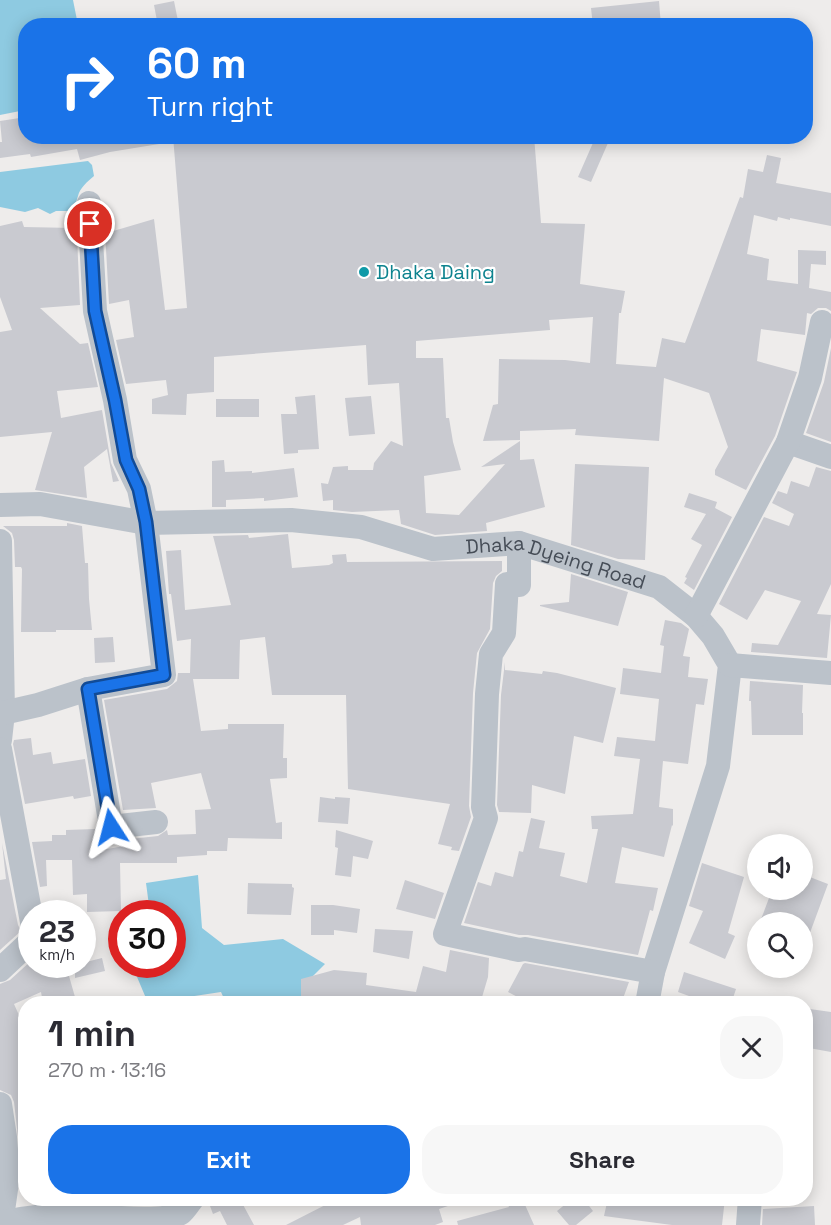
<!DOCTYPE html>
<html lang="en">
<head>
<meta charset="utf-8">
<style>
  body { margin:0; font-family:"Space Grotesk",sans-serif; background:#f7f7f7; color:#2b2b33; height:100vh; display:flex; flex-direction:column; font-size:22px; white-space:nowrap }
  * { box-sizing:border-box; margin:0 }
  p { font-size:20px; color:#7c7c81 }
  .icon { flex:none; width:33px; height:33px; fill:none; stroke:currentColor; stroke-width:2; stroke-linecap:round; stroke-linejoin:round }
  .map { position:relative; flex:1; overflow:hidden }
  .side { position:absolute; left:18px; top:996px; width:795px; height:210px; display:flex; flex-direction:column; background:#fff; border-radius:24px; box-shadow:0 3px 15px #0003 }
  .side>* { flex:none }
  .top-card { position:absolute; left:18px; top:18px; width:795px; height:126px; border-radius:24px; box-shadow:0 3px 15px #0003; background:#1a73e8; color:#fff; overflow:hidden }
  .fabs { position:absolute; left:747px; top:834px; display:grid; gap:12px }
  .fabs a { display:grid; place-items:center; width:66px; height:66px; border-radius:50%; background:#fff; box-shadow:0 3px 15px #0003; font-size:30px }
  .speed { position:absolute; left:18px; top:900px; display:flex; gap:12px; font-size:30px; font-weight:700; text-align:center }
  .speed>* { display:grid; place-content:center; width:78px; height:78px; border-radius:50%; background:#fff; box-shadow:0 3px 15px #0003; line-height:1 }
  .speed small { font-size:15px; font-weight:400 }
  .speed .limit { border:9px solid #d22; background:#fff; color:#111 }
  .pin { position:absolute; display:grid; place-items:center; width:51px; height:51px; color:#fff; margin:-26px; border:3px solid #fff; border-radius:50%; box-shadow:0 2px 6px #0007 }
  .me { position:absolute; width:66px; margin:-33px; rotate:351deg; stroke-linejoin:round; filter:drop-shadow(0 0 4px #0008) }
  .turn { display:flex; align-items:center; gap:21px; height:126px; padding:0 30px; font-size:27px }
  .turn .icon { width:78px; height:78px; stroke-width:2.5 }
  .turn b { display:block; font-size:42px; line-height:51px }
  .round { display:grid; place-items:center; flex:none; width:63px; height:63px; border-radius:24px; background:#f7f7f7 }
  .overview { display:flex; align-items:center; justify-content:space-between; height:102px; padding:0 30px }
  h1 { font-size:36px; font-weight:700; line-height:45px }
  .cta { display:flex; gap:12px; margin-top:auto; padding:12px 30px }
  .cta a { flex:1; height:69px; border-radius:24px; background:#1a73e8; color:#fff; font-size:24px; font-weight:700; line-height:69px; text-align:center }
  .cta a+a { background:#f7f7f7; color:#2b2b33 }
  .map>svg:first-child { display:block }
</style>
</head>
<body>
<div class="map">
<svg width="831" height="1225" viewBox="0 0 831 1225">
  <rect width="100%" height="100%" fill="#eeeceb"/>
  <path fill="#8ecae1" d="M0,0H73L78,25L26,26L25,110L0,115Z
    M88,161L92,165L94,176C87,182 80,188 78,196C76,202 76,205 72,211H56L50,214L38,208L25,212L0,207V172Z
    M198,875L202,928L224,945L283,939L325,964L305,984L300,1002L296,1004L226,1003L221,992L148,1003L132,965L172,964V914L150,913L146,883Z"/>
  <path fill="#c9cad0" d="M174,1L179,26H158L154,5Z
    M659,1L661,26H593L591,8Z
    M26,117V136H158L159,144L110,152L80,160L77,149L31,157L30,154L0,158V142H2L0,121Z
    M173,136H534L541,223L585,224L580,284L625,291L621,313H619L616,364L656,367L662,338L685,343L740,197L743,198L748,169L763,172L767,155L781,158L776,183L831,193V226L790,218V220L778,217L777,221L754,215L747,254L769,259L767,280L798,284V250L826,251V265L811,264L809,288L831,292V311L826,308H818L811,314L807,313L805,335L761,329L757,361L797,372L775,436L746,490L715,475V470L728,447L709,393L664,378L659,441L575,435L576,429L520,431V440L483,441L493,405L498,404L499,359L565,360L590,363L593,317L549,320L550,330L416,341V358H443L446,418H449L453,442L461,470L424,476L426,513L459,515L505,464L481,467L520,441V460L534,459L545,507L486,523L487,531L435,535L401,524L399,510L352,512L333,510V500L323,501L321,483L328,484L333,467L348,466V470H373L374,463L391,441L403,446L399,383L368,385L366,345L214,357V392L187,394L186,415L152,414V399L168,395L166,380L126,384L116,340L134,337L129,300L109,304L105,230L109,229L110,232L154,219L165,310L187,308Z
    M596,136H611L591,182L578,177Z
    M22,221L24,227L74,228L77,236L80,305L40,308L80,344L88,343L98,387L57,391L61,418L102,410L111,463L119,481L113,482L107,449L84,467L87,498L35,490L52,432L0,437V332L12,330L0,297V226Z
    M831,348V442L806,433L824,382Z
    M315,395L319,449L298,450V453L284,454L281,414H297L295,397Z
    M371,396L375,434L349,436L345,398Z
    M216,399H259V417H216Z
    M224,460L225,472L252,471V473L294,468L298,497L264,501V498L226,500V507H212V461Z
    M575,464L649,467L645,560L618,559L571,545Z
    M816,467L831,471V584L817,614L831,615L827,658L751,652L752,643L778,645L801,601L765,590L747,620L719,604L764,517L789,526L794,514L772,503L778,491L787,494L791,481L809,487Z
    M689,493L717,502L715,508L732,517L694,590L684,583L687,578L685,577L702,545L691,539L706,514L684,507Z
    M67,523L82,526L85,563H88L89,599L92,630H56V632H21L22,569L21,567H15L14,540L12,533L3,526H67Z
    M288,534L292,568L329,565L333,563L332,555L346,554L347,562L502,561V571L496,576L493,583L490,629L477,653L473,693L469,806L471,817L459,851L451,850L452,847L438,844L450,804L348,789L346,695H272L265,637L240,640L239,679H193L201,731L228,729V724H284L283,758H287V778L270,779L276,823L282,822V839L228,838L227,851H207V855L177,857V863H120L121,911L87,912V894L73,895L72,860H46L47,886L40,887L32,842L52,841V835H66V830L95,829L96,851L130,845V839L158,836L167,830L168,835L196,834L195,810L211,809L201,773L151,783L156,808L123,810L104,700L167,689L177,681L178,673H190L191,639L177,641L171,594H169L166,551L181,550L185,610L231,605L213,536L248,535L249,538Z
    M571,574L628,592L618,626L540,606V605L569,602Z
    M665,620L681,623L689,629L683,656L690,657L688,677L708,679L704,705L696,704L688,764L663,761L659,807L673,809V826L672,825L664,857L622,847L615,883L658,888L653,911L650,910L638,955L528,935H519L464,923L478,882L491,886L495,872L513,877L519,851L523,852L531,818L545,821L539,848L565,853L560,876L587,883L598,829H592L591,816L633,814L640,759L614,756L617,737L655,741L659,699L620,694L623,668L661,673L664,646L660,645Z
    M113,637L115,662L95,663L94,638Z
    M505,662V670L542,674L543,671L557,673L616,688L603,743L574,736L565,794L532,785L531,813L499,812L497,805L501,695Z
    M750,681L803,685L802,713H803V735H752L751,701H749Z
    M31,738L33,755L51,752L53,764L85,759L91,796L74,799L73,796L25,804L13,744L14,740Z
    M320,797L335,799V797L350,798L348,824L318,822Z
    M336,830L373,841L368,859L353,856L351,877L335,875L338,848L335,847Z
    M2,843L18,925L21,931L0,950V880L6,879Z
    M702,863L744,877L728,933L735,936L725,959L689,943L703,911L689,906Z
    M802,874L828,884L804,949L802,922H760L772,890H802Z
    M405,880L444,893L435,919L396,909Z
    M248,883L292,884V887L294,888L291,915L247,914Z
    M311,905H333L360,909L357,933L334,930V935H311Z
    M375,929L413,931L409,959L373,952Z
    M450,950L489,958L488,977L480,1004H301V979L334,970L367,973L366,985L416,992L423,966L446,972Z
    M102,958L105,971L75,978V965L82,964V963Z
    M32,960V964H52V969H67L75,997L43,1003L41,992L14,1004L26,1031V1092L20,1094L21,1143H24L22,1172L14,1102L11,1095L0,1090V984L10,980Z
    M525,963L629,982L621,1004H531L508,992L523,964Z
    M684,972L736,989L731,1004H711L678,992Z
    M810,1009L831,1012V1052L809,1048L807,1017Z
    M110,1198H150L151,1204L83,1201Z
    M207,1198H246L241,1201L254,1225H227L220,1211L213,1214Z
    M339,1198H462L463,1201L439,1209L443,1222L435,1225H361L360,1217L343,1225H286Z
    M505,1198H522L534,1225H458L457,1221L509,1207Z
    M573,1198H583L593,1211L576,1225H569L557,1211Z
    M608,1198H725L722,1225H672L604,1216Z
    M814,1206L815,1225H762L763,1209Z"/>
  <g fill="none" stroke-linecap="round" stroke-linejoin="round">
    <g stroke="#bbc2ca" stroke-width="24">
      <path d="M788,442L831,457"/>
      <path id="s1" d="M0,505L40,504L146,523L291,520L361,527L433,549L519,543L659,587L696,616L713,636L730,665L718,766L653,972L647,1004"/>
      <path d="M0,541L3,713L0,740"/>
      <path d="M519,543V585L507,584L504,633L491,654L487,694L483,807L486,818L445,934L519,950L525,949L653,972"/>
      <path d="M696,616L788,442L810,378L822,322"/>
      <path d="M730,665L831,673"/>
      <path d="M88,689L111,827L156,822"/>
      <path d="M3,713L38,705L88,689L164,675L146,523L139,489L125,460L115,400L95,311L89,203"/>
      <path d="M0,749L32,922"/>
      <path d="M0,970L32,940"/>
      <path d="M0,1104L5,1137L8,1175L1,1225"/>
      <path d="M2,1222C26,1218 51,1214 75,1215C97,1216 164,1224 181,1213C185,1210 189,1203 193,1198"/>
      <path d="M748,1225L750,1198"/>
    </g>
  </g>
  <g fill="none" stroke-linecap="round" stroke-linejoin="round">
    <defs>
      <path id="route" d="M90,224L95,311L115,400L126,460L139,489L146,522L164,675L88,689L111,827"/>
    </defs>
    <use href="#route" stroke="#114b97" stroke-width="15"/>
    <use href="#route" stroke="#1a73e8" stroke-width="10"/>
  </g>
  <circle fill="#0f9aa8" stroke="#fff" stroke-width="2" cx="364" cy="272" r="6"/>
  <g text-anchor="middle" dominant-baseline="central" stroke-width="4.5" stroke-linejoin="round" paint-order="stroke">
    <g font-size="20" fill="#0d838f" stroke="#fff" text-anchor="start">
      <text x="376" y="272">Dhaka Daing</text>
    </g>
    <g font-size="20" fill="#464d57" stroke="#fff">
      <text stroke="none"><textPath href="#s1" startOffset="564">Dhaka Dyeing Road</textPath></text>
    </g>
  </g>
</svg>
<div class="fabs">
<a><svg class="icon" aria-label="sound" viewBox="0 0 24 24"><path d="M4 9h4l5-4v14l-5-4H4zM17 9q2 3 0 6"/></svg></a>
<a><svg class="icon" aria-label="search" viewBox="0 0 24 24"><circle cx="10" cy="10" r="6"/><path d="M15 15l6 6"/></svg></a>
</div>
<div class="speed"><div>23<small>km/h</small></div><div class="limit">30</div></div>
<div class="pin" style="left:90px;top:224px;background:#d93025"><svg class="icon" aria-label="arrive" viewBox="0 0 24 24"><path d="M6 21V4h12l-3 4 3 4H6"/></svg></div>
<svg class="me" style="left:111px;top:827px" viewBox="-20 -20 40 40"><path d="M0-17L14 15 0 8-14 15z" fill="#1a73e8" stroke="#fff" stroke-width="4"/></svg>
<div class="top-card">
<div class="turn"><svg class="icon" aria-label="right" viewBox="0 0 24 24"><path d="M7 20v-9h11M14 6l5 5-5 5"/></svg><div><b>60 m</b>Turn right</div></div>
</div>
<section class="side">
<div class="overview"><div><h1>1 min</h1><p>270 m · 13:16</p></div><a class="round"><svg class="icon" aria-label="close" viewBox="0 0 24 24"><path d="M6 6l12 12M18 6L6 18"/></svg></a></div>
<div class="cta"><a>Exit</a><a>Share</a></div>
</section>
</div>
</body>
</html>
